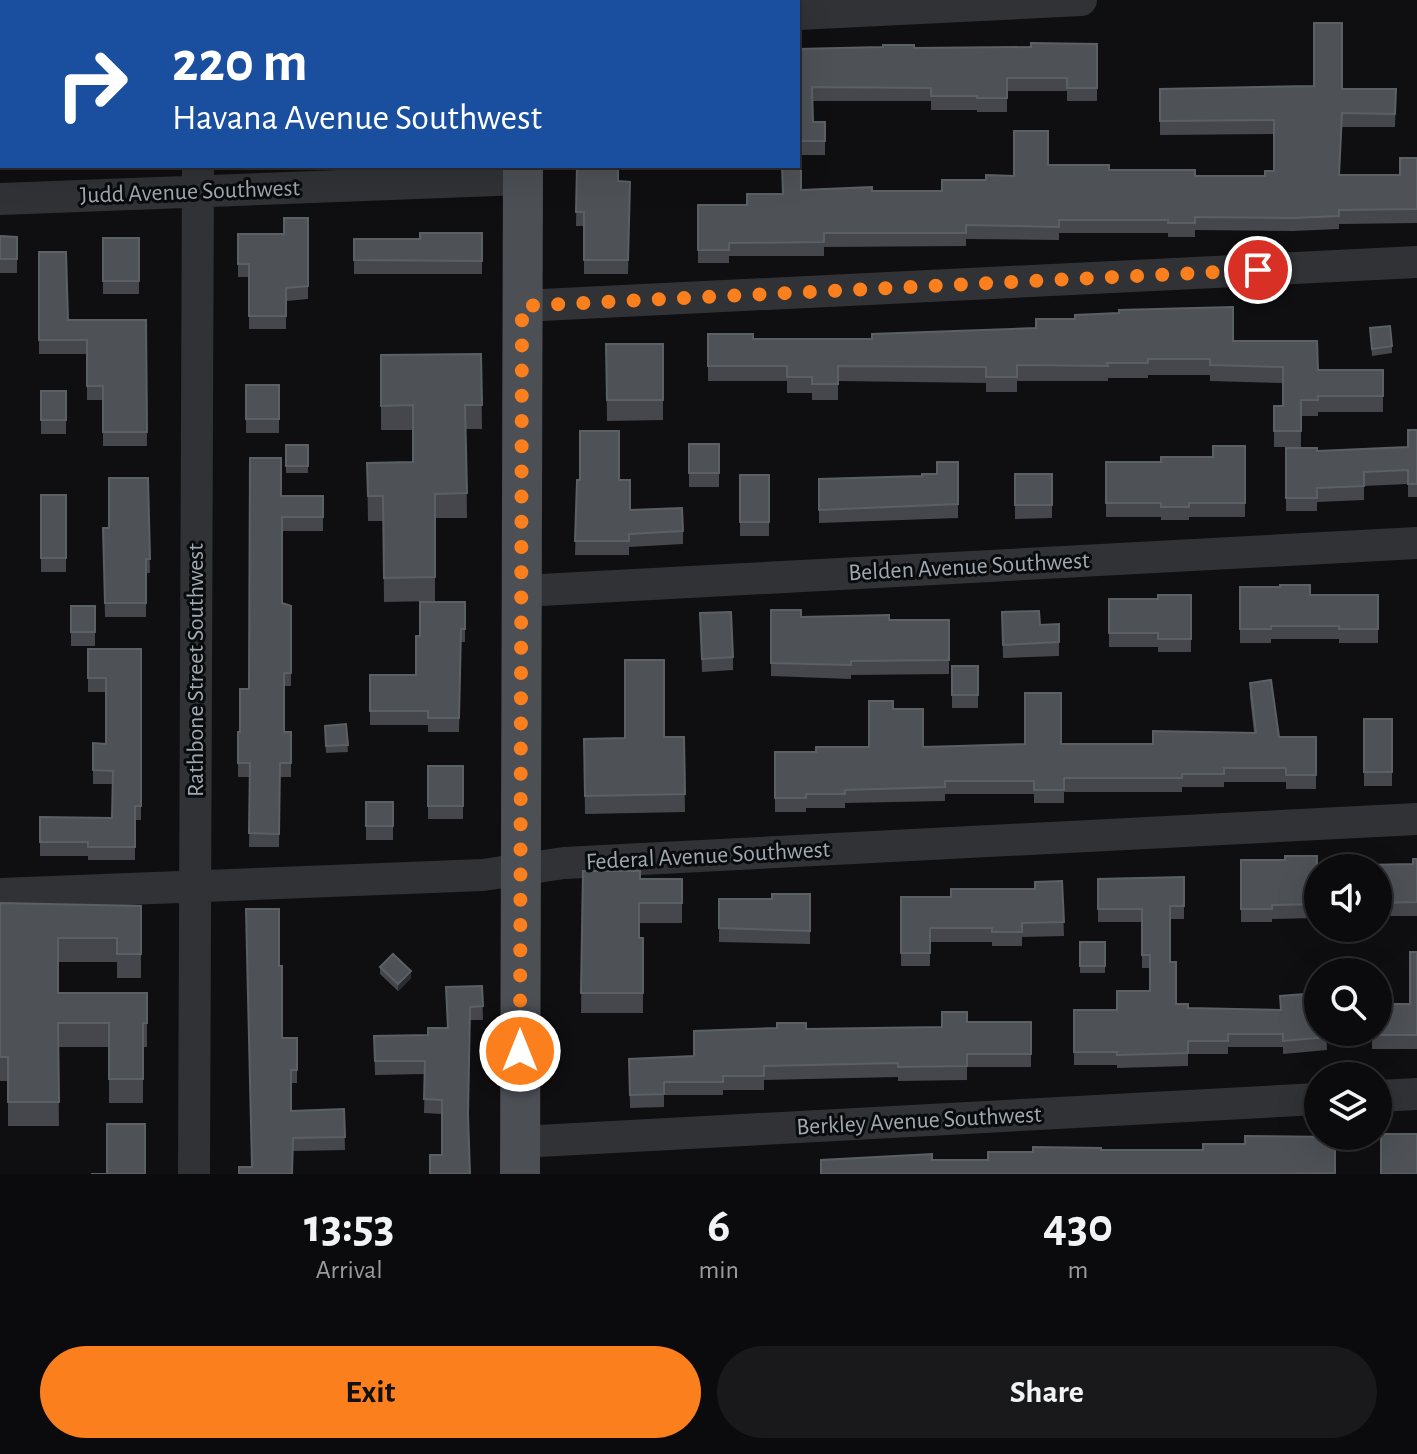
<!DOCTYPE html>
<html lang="en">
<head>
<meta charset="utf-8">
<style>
  body { margin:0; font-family:"Alegreya Sans",sans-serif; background:#19191b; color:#f1f3f6; height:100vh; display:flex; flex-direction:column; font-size:30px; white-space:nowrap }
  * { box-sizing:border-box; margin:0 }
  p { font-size:26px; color:#9a9b9d }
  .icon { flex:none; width:44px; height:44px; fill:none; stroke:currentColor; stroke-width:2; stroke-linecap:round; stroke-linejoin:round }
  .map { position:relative; height:1174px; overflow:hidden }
  .sheet { display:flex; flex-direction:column; background:#0b0b0d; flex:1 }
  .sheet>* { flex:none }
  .banner { position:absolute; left:0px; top:0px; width:800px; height:168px; box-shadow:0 8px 32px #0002,0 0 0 2px #2b2b2e; background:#1a4fa0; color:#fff; overflow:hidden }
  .buttons { position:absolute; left:1304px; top:854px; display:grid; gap:16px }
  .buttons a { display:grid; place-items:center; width:88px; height:88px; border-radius:50%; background:#0b0b0d; box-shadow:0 8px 32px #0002,0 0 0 2px #2b2b2e; font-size:40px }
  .pin { position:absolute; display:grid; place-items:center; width:68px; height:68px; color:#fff; margin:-34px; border:4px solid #fff; border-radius:50%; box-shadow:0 2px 8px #0007 }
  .me { position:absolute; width:88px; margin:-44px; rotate:0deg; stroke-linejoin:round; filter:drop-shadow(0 0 6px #0008) }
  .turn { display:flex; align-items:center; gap:28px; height:168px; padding:0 40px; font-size:36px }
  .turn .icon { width:104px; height:104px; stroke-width:2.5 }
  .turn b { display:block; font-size:56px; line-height:68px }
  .eta { display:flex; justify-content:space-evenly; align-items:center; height:136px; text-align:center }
  .eta b { font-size:48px; font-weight:600; line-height:56px }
  .button { display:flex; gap:16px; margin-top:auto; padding:16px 40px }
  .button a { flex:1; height:92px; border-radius:48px; background:#fb801d; color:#111; font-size:32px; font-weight:600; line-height:92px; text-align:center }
  .button a+a { background:#19191b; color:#f1f3f6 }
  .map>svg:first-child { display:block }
</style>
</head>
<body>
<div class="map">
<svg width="1417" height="1174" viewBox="0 0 1417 1174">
  <rect width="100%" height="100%" fill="#0f0f11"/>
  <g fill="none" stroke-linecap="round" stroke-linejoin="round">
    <path stroke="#303236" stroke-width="32" d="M198,2L199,0
      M798,14L1081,0
      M0,199L523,179
      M522,306L1417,262
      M522,591L1417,543
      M0,894L483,875L564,863L1417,819
      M1378,1096L1417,1094
      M520,1142L1318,1099
      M194,1174L198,166"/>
    <path stroke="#4c5055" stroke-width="40" d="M524,0V2
      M520,1174L523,166"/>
  </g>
  <path fill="#45474c" d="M1097,44V101H1067V91H1007V112H977V110H931V101H812L813,122H825V155H801V190L942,191L986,180L1014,176L1048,165L1195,176H1265L1274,171V134L1160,135V89H1396L1395,127H1342L1339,175H1400L1417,158V223L1339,224V229L1293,231L1195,230V237H1168V233H1059V240L966,239V246L824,247V256H729V263H698V205H747L782,194L798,166V49L977,48Z
    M0,55H2V98H0Z
    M0,119H2V164H0Z
    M577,166L618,181L630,182L628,274H584V226H576Z
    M308,218V299L286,301V329H249V277H238V234H284Z
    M482,233V274H354V239H420Z
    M0,236L17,237V273H0Z
    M103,238H139V294H103Z
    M39,252L68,320H146L147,446H103V400H87V354H39Z
    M1370,328L1392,346V353L1372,356Z
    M708,334L753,339L1233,341L1318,370H1383V412H1318V416H1301V447H1274V406H1283V383L1210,381V375H1148V378H1108V381H1017V392H986V383L838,381V400H812V393H787V381H708Z
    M606,344H663V420L607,421Z
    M481,354L482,429H466L467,518H435V601L384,602L383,521H368L367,463L413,462V430H381V355Z
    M246,385H279V433H246Z
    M41,391H66V434H41Z
    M1417,430V497H1408V484L1364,486V500L1317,502V511H1286V448L1317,451L1408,447Z
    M689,444H719V487H689Z
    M286,445H308V473H286Z
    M1245,446V517H1189V520H1161V517H1106V462H1161L1213,457Z
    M958,462V518L819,523V479L922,476L937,474Z
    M1015,474H1052V518L1015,519Z
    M740,475H769V536H740Z
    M148,478L150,573H146V617H105L103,528H109Z
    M577,480H619L630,510L683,531V544L629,547V555H575Z
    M41,495H66V572H41Z
    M281,496H323V531H282V603L291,606V686H284V732H291V777H280L279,847H249L250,777H238V732H240L249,689Z
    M1240,587L1310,595H1378V643H1339V639H1271V643H1240Z
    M1191,595V652H1158V647H1109V599H1158Z
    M465,602V642H461L459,732H428V725H370V675H416L420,636Z
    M71,606H95V646H71Z
    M771,610L801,617L889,620H949V674L851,675V679L771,676Z
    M1002,612L1040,625L1059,624V656L1003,658Z
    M700,613L733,657V670L702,672Z
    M88,649H141V820H135V860H88V856H40V817L112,818V784H93V743L106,744V692H88Z
    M952,666H978V708H952Z
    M1250,683L1279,737H1316V789H1286V782H1224V787H1182V792H1064V803H1034V794H945V801L845,803V808H806V812H775V752H816L869,747L893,709L923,747L1061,744H1153L1254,733L1250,697Z
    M1364,719H1392V786H1364Z
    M346,724L348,752L326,753L325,726Z
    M684,737L685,812L585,814L584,739Z
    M428,766H463V819H428Z
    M366,802H393V840H366Z
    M1417,859V916H1378V868H1318V918L1272,919V922H1241V860L1317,866H1368L1413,864Z
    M583,871L640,879H682V923H639V938H643V1013H581Z
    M1184,877V919H1170V962L1176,1004L1188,1008L1280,1010V996L1326,1032L1327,1050L1283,1054V1047H1228V1054H1188V1066L1117,1068V1065H1074V1010H1117L1150,991V968H1142V922H1098V879Z
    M1062,881L1064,936L1022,937V946H992V942H930V966H901V897H951L1035,889Z
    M810,894V944L719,942V899H772Z
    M0,903L141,906V978H117V962H58V993H147V1047H143V1103H109V1047H58L59,1126H8V1081H0Z
    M1080,942H1105V973H1080Z
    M1417,952V1049H1372V1032L1410,1004Z
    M279,966L282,1038H297V1083H291V1111L344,1109L345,1150L293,1151L251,1167Z
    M380,967L411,978L398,991L380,974Z
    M482,986L483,1020H470L442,1155V1114L424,1113L425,1074L375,1075L374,1036L428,1035L448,1028Z
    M967,1022H1031V1067H967V1080L898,1081V1077L764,1080V1090H723V1095H664V1107L630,1108L629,1059L694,1056L806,1029L942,1027Z"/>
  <path fill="#2b2c30" d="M411,971V978L398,991V984Z"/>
  <path fill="#4e5257" stroke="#5b6065" stroke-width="2" d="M105,0H140V2H105Z
    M238,0H278V2H238Z
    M1314,23H1342V89H1396L1395,114L1342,113L1339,175H1400V158H1417V209L1339,210V216L1293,218L1195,217V223H1168V220H1059V227L966,225V233H824V242L729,243V250H698V205H747V194H783L782,166H798V145H801V190L872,187V191H942V180H986V175L1014,176V131H1048V165H1109V170H1195V176H1265V171H1274V120L1160,121V89L1314,86Z
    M1031,43L1097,44V88H1067V78H1007V98H977V96H931V88L812,87L813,122H825V141H798V49L883,47V45H914V48L1031,47Z
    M0,55H2V84H0Z
    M0,119H2V151H0Z
    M577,166H618V181L630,182L628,260H584V212H576Z
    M284,218H308V286L286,288V316H249V264H238V234H284Z
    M420,233H482V261L354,260V239H420Z
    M0,236L17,237V259H0Z
    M103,238H139V281H103Z
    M39,252H66L68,320H146L147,432H103V386H87V340H39Z
    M1233,307V341H1317L1318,370H1383V396H1318V400H1301V431H1274V406H1283V367L1210,365V359H1148V363H1107L1108,366L1017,365V377H986V367L838,366V384H812V377H787V366H708V334H753V339H872V334L1036,328V319H1075V315L1119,313V310Z
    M1390,326L1392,346L1372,349L1370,328Z
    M606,344H663V400H607Z
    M481,354L482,405H465L467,493L435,494V577L384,578L383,496H368L367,463L413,462V405L381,406V355Z
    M246,385H279V419H246Z
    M41,391H66V420H41Z
    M1408,430H1417V484H1408V470L1364,472V486L1317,488V498H1286V448H1317V451L1408,447Z
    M580,431H619V480H630V510L682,508L683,531L629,534V541H575L577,480H580Z
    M689,444H719V473H689Z
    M286,445H308V466H286Z
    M1213,446H1245V503H1189V507H1161V503H1106V462H1161V457H1213Z
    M250,458H281V496H323V517H282V603L291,606V673H284V732H291V763H280L279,834L249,833L250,763H238V732H240V689H249Z
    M937,462H958V504L819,510V479L922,476V474H937Z
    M1015,474H1052V505H1015Z
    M740,475H769V522H740Z
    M109,478H148L150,559H146V603H105L103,528H109Z
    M41,495H66V558H41Z
    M1280,585H1310V595H1378V629H1339V626H1271V629H1240V587H1280Z
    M1158,595H1191V639H1158V633H1109V599H1158Z
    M420,602H465V629H461L459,718H428V711H370V675H416V636H420Z
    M71,606H95V632H71Z
    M771,610H801V617L889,615V620H949V660L851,661V665L771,663Z
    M1039,611L1040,625L1059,624V642L1003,645L1002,612Z
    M731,612L733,657L702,659L700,613Z
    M88,649H141V806H135V847H88V842H40V817L112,818L113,771L93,770V743L106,744V678H88Z
    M625,660H664V737H684L685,794L585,796L584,739L625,738Z
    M952,666H978V695H952Z
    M1271,680L1279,737H1316V775H1286V768H1224V774H1182V778H1064V790H1034V781H945V787L845,790V794H806V798H775V752H816V747H869V701H893V709H923V747L1025,744V693H1061V744H1153V731L1256,733L1250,683Z
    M1364,719H1392V772H1364Z
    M346,724L348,745L326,746L325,726Z
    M428,766H463V806H428Z
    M366,802H393V826H366Z
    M1285,856H1317V866L1413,864V859H1417V902L1378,903V868H1318V904L1272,905V909H1241V860H1285Z
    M583,871H640V879H682V903H639V938H643V993H581Z
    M1184,877V906H1170V962H1176V1004H1188V1008L1281,1010L1280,996L1318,993V1032H1326L1327,1037L1283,1041V1034H1228V1041H1188V1053L1117,1055V1052H1074V1010H1117V991H1150V955H1142V909H1098V879Z
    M1062,881L1064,922L1022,923V932H992V928H930V953H901V897H951V889H1035V882Z
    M772,894H810V931L719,928V899H772Z
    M0,903L141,906V954H117V938H58V993H147V1023H143V1079H109V1023H58L59,1102H8V1057H0Z
    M246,909H279V966H282V1038H297V1070H291V1111L344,1109L345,1137L293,1138L292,1174H239V1167H252Z
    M1080,942H1105V966H1080Z
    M1410,952H1417V1035H1372V1032H1378V1004H1410Z
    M393,954L411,971L398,984L380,967Z
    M482,986L483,1006L470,1007L468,1115L470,1174H430V1155H442V1100L424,1099L425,1061H375L374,1036L428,1035V1028H448L446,987Z
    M942,1012H967V1022H1031V1054H967V1066L898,1067V1063L764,1066V1076H723V1082H664V1094L630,1095L629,1059L694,1056V1031L777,1028V1023H806V1029L942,1027Z
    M107,1124H145V1174H91H107Z
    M1381,1134H1417V1174H1381Z
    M1245,1136L1335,1137V1173L1273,1174H821V1160L932,1154V1160H988V1152H1033V1147L1101,1148V1150H1203V1144H1245Z"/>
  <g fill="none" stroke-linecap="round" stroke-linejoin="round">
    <path stroke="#fb801d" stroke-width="14" stroke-dasharray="0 25.2" d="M520,1051L522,306L1258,270"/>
  </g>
  <g text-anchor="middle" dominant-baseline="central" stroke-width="6" stroke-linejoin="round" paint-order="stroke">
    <g font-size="24" fill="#9fa9b2" stroke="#0a0b0c">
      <text transform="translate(190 192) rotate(-2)">Judd Avenue Southwest</text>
      <text transform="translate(969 567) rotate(-3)">Belden Avenue Southwest</text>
      <text transform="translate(196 670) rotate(-90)">Rathbone Street Southwest</text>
      <text transform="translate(708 856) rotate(-3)">Federal Avenue Southwest</text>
      <text transform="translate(919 1121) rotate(-3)">Berkley Avenue Southwest</text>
    </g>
  </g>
</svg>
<div class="buttons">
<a><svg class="icon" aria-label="sound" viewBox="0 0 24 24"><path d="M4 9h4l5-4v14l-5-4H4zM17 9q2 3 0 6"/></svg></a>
<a><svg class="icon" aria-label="search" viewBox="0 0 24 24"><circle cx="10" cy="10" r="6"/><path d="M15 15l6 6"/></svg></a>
<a><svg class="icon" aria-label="layers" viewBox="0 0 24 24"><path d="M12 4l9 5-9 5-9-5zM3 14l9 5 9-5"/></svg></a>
</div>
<div class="pin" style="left:1258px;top:270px;background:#d93025"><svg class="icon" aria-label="arrive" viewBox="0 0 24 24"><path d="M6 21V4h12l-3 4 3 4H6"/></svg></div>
<svg class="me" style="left:520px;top:1051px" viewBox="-20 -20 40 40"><circle r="17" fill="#fb801d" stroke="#fff" stroke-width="3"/><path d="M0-11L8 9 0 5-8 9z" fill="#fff"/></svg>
<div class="banner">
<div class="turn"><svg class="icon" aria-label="right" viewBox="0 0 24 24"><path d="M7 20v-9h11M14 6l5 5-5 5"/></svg><div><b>220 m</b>Havana Avenue Southwest</div></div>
</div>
</div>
<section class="sheet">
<div class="eta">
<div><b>13:53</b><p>Arrival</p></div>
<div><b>6</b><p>min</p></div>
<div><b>430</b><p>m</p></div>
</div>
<div class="button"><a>Exit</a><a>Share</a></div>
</section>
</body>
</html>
